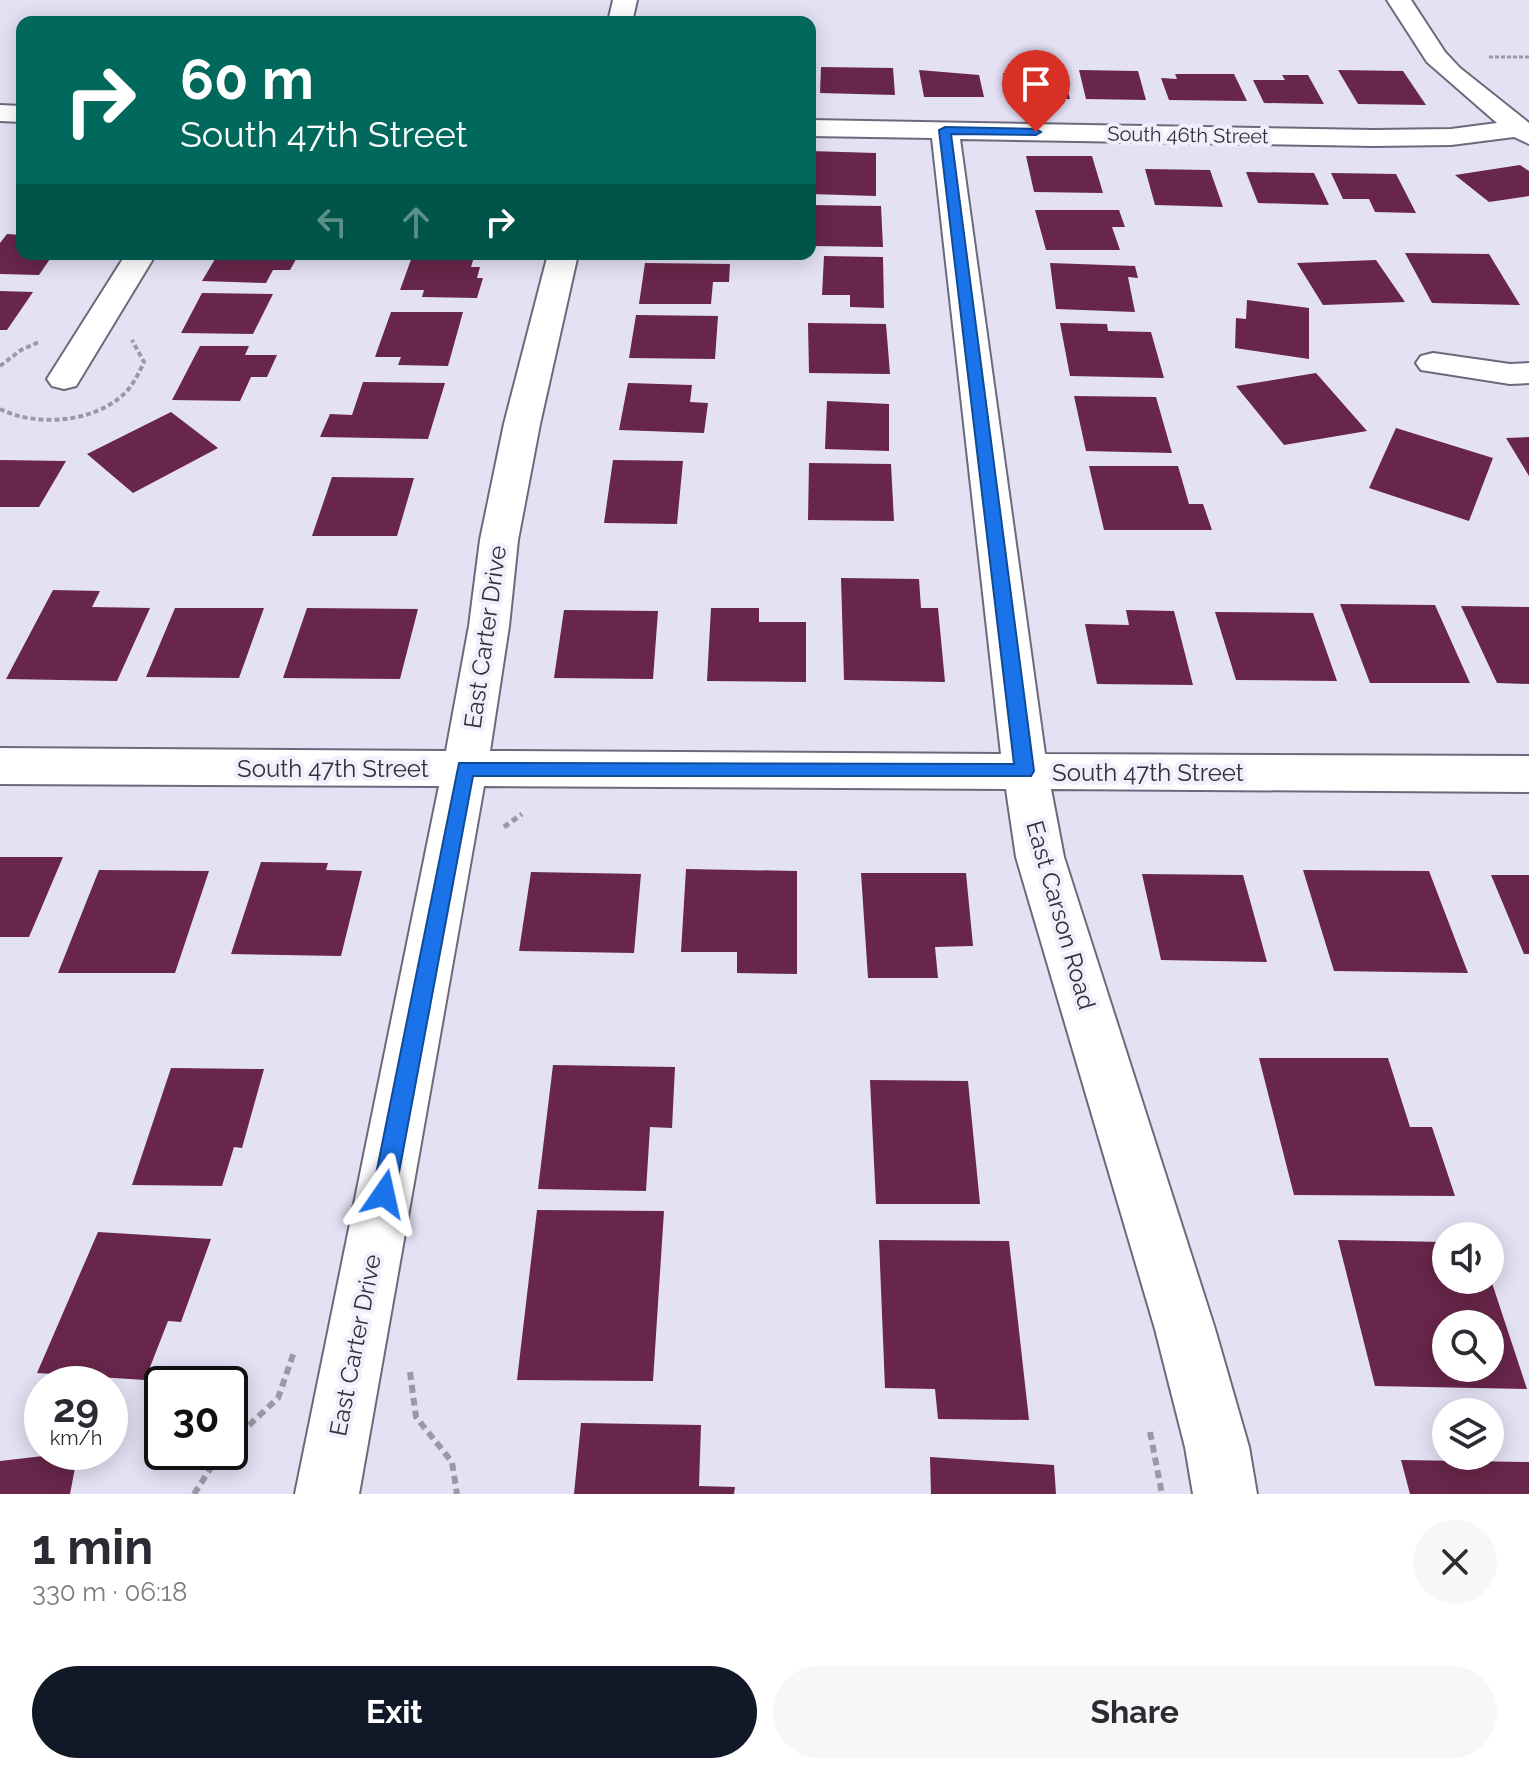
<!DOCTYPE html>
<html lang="en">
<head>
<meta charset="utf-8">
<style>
  body { margin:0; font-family:Raleway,sans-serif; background:#f7f7f7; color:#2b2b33; height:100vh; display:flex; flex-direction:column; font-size:30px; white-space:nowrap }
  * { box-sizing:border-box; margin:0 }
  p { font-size:26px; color:#7c7c81 }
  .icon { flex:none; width:44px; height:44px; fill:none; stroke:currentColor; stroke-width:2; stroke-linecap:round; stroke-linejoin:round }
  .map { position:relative; height:1494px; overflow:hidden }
  .details { display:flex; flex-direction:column; background:#fff; flex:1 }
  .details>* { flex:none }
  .guide { position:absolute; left:16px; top:16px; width:800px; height:244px; border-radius:16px; box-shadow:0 4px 20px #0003; background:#00695c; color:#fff; overflow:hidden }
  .tools { position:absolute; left:1432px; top:1222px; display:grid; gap:16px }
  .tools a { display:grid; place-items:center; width:72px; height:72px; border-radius:50%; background:#fff; box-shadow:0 4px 20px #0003; font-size:40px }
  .speed { position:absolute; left:24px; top:1366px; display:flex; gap:16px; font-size:40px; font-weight:700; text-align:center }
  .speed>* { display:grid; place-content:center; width:104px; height:104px; border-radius:50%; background:#fff; box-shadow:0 4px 20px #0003; line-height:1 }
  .speed small { font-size:20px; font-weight:400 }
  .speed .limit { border:4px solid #111; border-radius:12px; background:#fff; color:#111 }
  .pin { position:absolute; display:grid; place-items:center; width:68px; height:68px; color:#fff; margin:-82px -34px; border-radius:50% 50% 50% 0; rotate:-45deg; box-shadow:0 0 8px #0007 }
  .pin .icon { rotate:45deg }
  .me { position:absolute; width:88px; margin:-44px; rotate:11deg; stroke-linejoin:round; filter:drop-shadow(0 0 6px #0008) }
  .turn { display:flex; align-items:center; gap:28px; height:168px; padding:0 32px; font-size:36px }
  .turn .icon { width:104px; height:104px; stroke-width:2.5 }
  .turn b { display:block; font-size:56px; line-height:68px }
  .lanes { display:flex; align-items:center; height:76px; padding:0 32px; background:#0003; justify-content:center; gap:40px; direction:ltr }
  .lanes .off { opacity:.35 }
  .round { display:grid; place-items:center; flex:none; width:84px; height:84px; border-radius:42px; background:#f7f7f7 }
  .headline { display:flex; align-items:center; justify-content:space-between; height:136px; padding:0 32px }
  h1 { font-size:48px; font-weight:700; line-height:60px }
  .button { display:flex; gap:16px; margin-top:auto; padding:16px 32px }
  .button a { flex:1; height:92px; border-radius:48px; background:#111827; color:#fff; font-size:32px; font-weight:700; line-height:92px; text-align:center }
  .button a+a { background:#f7f7f7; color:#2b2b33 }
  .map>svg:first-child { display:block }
</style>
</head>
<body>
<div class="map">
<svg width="1529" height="1494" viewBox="0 0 1529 1494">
  <rect width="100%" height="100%" fill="#e4e1f5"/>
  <path fill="#68264a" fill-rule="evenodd" d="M821,67L893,68L895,95L820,93Z
    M919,70L979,75L984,97H924Z
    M1079,70L1138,71L1146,100L1086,99Z
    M1338,70L1403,71L1426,105L1358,104Z
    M1003,73L1063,74L1070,99L1008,98Z
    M1175,74H1234L1247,101L1169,100L1161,78L1177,79Z
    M1282,75H1308L1324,104L1264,103L1253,80H1285Z
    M810,151L876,153V196L810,194Z
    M1026,156H1092L1103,193L1034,192Z
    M1520,165L1529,171V196L1489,202L1455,175Z
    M1145,169L1210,170L1223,207L1155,205Z
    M1246,172L1314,173L1329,205L1258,203Z
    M1331,173L1396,174L1416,213L1375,212L1369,199H1343Z
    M811,205L881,206L883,247L811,246Z
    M1035,210H1119L1125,227H1112L1120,250H1046Z
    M7,234L22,235V254H61L57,260L50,259L39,275L0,274V243Z
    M1405,253L1489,254L1520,305L1432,303Z
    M218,254H299L290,270H273L266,283L202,281Z
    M413,254H475L471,267H480L477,278H483L477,298L422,297L424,290H400Z
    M824,256L883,257L884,308L850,307V295H822Z
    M1376,260L1405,302L1323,305L1297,263Z
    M645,263L730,264L729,282H713L711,304H639Z
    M1050,263L1135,266L1138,278L1128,277L1135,312L1056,309Z
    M0,291L33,292L7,330H0Z
    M202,293L273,294L253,334L181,333Z
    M1247,300L1309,308V359L1235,348L1236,318L1246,319Z
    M391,312H463L448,366L398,365L401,357H375Z
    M636,315L718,316L715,359L629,358Z
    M808,323L886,324L890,374L809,373Z
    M1060,323L1107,324L1108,331L1151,332L1164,378L1070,376Z
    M200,346H249L245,355H277L267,377H251L240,401L172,400Z
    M1316,373L1367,431L1284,445L1236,386Z
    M363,382L445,383L428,439L320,437L330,414L352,415Z
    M628,383L692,385L690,402L708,403L704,433L619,430Z
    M1074,396L1156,397L1172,453L1086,451Z
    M827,401L889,404V451L825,449Z
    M171,412L218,448L133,493L87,454Z
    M1396,428L1493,458L1469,521L1369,488Z
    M1529,437V476L1506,438Z
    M0,460L66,461L39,507H0Z
    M613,460L683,461L677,524L604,523Z
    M809,463L891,464L894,521L808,520Z
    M1089,466H1178L1189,504H1203L1212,530H1104Z
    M332,477L414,478L397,536H312Z
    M841,578L919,579L921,608H938L945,682L844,680Z
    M53,590L100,591L92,607L150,608L117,681L6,679Z
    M1340,604L1435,605L1470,683H1370Z
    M1461,606L1529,607V684L1497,683Z
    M175,608H264L239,678L146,677Z
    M307,608L418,609L400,679L283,678Z
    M711,608H759V622H806V682L707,681Z
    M564,610L658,611L653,679L554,678Z
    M1126,610L1174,611L1193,685L1097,684L1085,624L1129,625Z
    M1215,612L1313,613L1337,681L1236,680Z
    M0,857H63L29,937H0Z
    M261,862L328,863L326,870L362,871L341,956L231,954Z
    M686,869L797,871V974L737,973V952H681Z
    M99,870L209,871L175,973H58Z
    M1303,870L1429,871L1468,973L1334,971Z
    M531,872L641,874L634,953L519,951Z
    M861,873H966L973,946L935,947L938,978H868Z
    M1142,874L1243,875L1267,962L1161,960Z
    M1491,875H1529V954H1524Z
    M1259,1058H1388L1410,1127H1432L1455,1196L1294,1195Z
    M553,1065L675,1067L672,1128L650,1127L646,1191L538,1189Z
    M171,1068L264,1069L242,1148L234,1147L222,1186L132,1185Z
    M870,1080L968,1081L980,1204H876Z
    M537,1210L664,1211L653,1381L517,1380Z
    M98,1232L211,1239L181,1322L168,1321L145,1380L37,1373Z
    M879,1240L1009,1241L1029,1420L938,1419L935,1389L885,1388Z
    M1338,1240L1446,1242V1280H1491L1527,1389L1375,1386ZM1446,1324H1490V1368H1446Z
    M581,1423L701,1425L699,1486L735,1487L734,1494H574Z
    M78,1452L70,1494H0V1461Z
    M930,1457L1054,1465L1056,1494H931Z
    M1401,1460L1529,1462V1494H1410Z"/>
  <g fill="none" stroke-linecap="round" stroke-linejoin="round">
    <defs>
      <path id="minor" d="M613,0H637L632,22H608Z
        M1387,0H1411L1445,52L1460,68L1529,123V144L1514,137L1451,145L1374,146L960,139L1045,754L1529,756V792L1051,789L1064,857L1215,1329L1249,1447L1257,1494H1193L1185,1447L1155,1329L1016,857L1006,789L484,786L359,1494H295L439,786L0,784V748L446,751L469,626L480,540L504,424L548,254H578L540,424L518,540L509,626L490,751L1001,754L932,138L810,136V120L1374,130L1451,129L1497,123L1427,62Z
        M0,105L22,106V122L0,121Z
        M126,254H156L76,386L64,389L52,386L47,379Z
        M1433,353L1510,364L1529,363V383L1510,384L1421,370L1416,363L1421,356Z"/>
    </defs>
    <use href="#minor" stroke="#6c697b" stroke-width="4"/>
    <path stroke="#9b99a8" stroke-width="3" stroke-dasharray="4 2" stroke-linecap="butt" d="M1489,57H1529"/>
    <path stroke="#9b99a8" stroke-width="4" stroke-dasharray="5 3" stroke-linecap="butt" d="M0,366L21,350L39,342
      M0,409C36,427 93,423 124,394C133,385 139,373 144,362L132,340"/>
    <path stroke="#9b99a8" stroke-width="5" stroke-dasharray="6 4" stroke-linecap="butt" d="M504,827L522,814"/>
    <path stroke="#9b99a8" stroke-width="6" stroke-dasharray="8 5" stroke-linecap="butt" d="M410,1372L416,1417L452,1462L457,1494
      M1150,1432L1162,1494
      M230,1443L278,1398L294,1352
      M194,1494L221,1452"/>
    <use href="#minor" fill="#fff" fill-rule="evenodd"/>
  </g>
  <path fill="#1a73e8" stroke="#114b97" stroke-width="2" d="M945,127L1036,129L1041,132L1036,135L951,134L1034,771L1031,776H473L395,1194L392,1202L384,1205L376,1202L372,1194L459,763L1014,764L939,130Z"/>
  <g text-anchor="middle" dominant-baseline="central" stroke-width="8" stroke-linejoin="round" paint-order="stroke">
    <g font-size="20" fill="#323139" stroke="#f1effc">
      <text transform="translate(1188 135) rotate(1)">South 46th Street</text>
    </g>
    <g font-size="24" fill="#323139" stroke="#f1effc">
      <text transform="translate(485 637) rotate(-82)">East Carter Drive</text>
      <text x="333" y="768">South 47th Street</text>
      <text x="1148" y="772">South 47th Street</text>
      <text transform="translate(1061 915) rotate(74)">East Carson Road</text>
      <text transform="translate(355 1345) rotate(-79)">East Carter Drive</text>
    </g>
  </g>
</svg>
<div class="tools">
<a><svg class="icon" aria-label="sound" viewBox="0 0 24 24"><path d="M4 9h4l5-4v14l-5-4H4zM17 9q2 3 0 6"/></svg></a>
<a><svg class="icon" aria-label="search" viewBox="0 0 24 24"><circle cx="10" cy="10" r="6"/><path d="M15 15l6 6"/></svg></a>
<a><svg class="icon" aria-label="layers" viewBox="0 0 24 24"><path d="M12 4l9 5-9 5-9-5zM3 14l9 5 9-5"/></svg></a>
</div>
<div class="speed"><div>29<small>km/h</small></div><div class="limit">30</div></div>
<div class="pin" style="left:1036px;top:132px;background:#d93025"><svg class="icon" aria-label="arrive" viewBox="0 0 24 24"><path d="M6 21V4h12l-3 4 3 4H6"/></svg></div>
<svg class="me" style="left:384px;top:1194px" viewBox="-20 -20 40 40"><path d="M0-17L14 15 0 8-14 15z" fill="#1a73e8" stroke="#fff" stroke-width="4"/></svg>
<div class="guide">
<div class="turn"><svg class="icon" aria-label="right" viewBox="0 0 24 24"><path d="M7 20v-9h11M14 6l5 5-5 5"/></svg><div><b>60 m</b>South 47th Street</div></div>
<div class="lanes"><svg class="icon off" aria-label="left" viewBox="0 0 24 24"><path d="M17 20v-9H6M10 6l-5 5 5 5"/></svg><svg class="icon off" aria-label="ahead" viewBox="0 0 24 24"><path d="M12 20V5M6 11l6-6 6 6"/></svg><svg class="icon" aria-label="right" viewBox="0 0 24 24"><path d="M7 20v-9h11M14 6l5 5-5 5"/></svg></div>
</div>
</div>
<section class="details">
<div class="headline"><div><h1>1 min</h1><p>330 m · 06:18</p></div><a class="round"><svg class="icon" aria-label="close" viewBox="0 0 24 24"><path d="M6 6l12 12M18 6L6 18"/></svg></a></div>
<div class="button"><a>Exit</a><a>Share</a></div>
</section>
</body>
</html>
